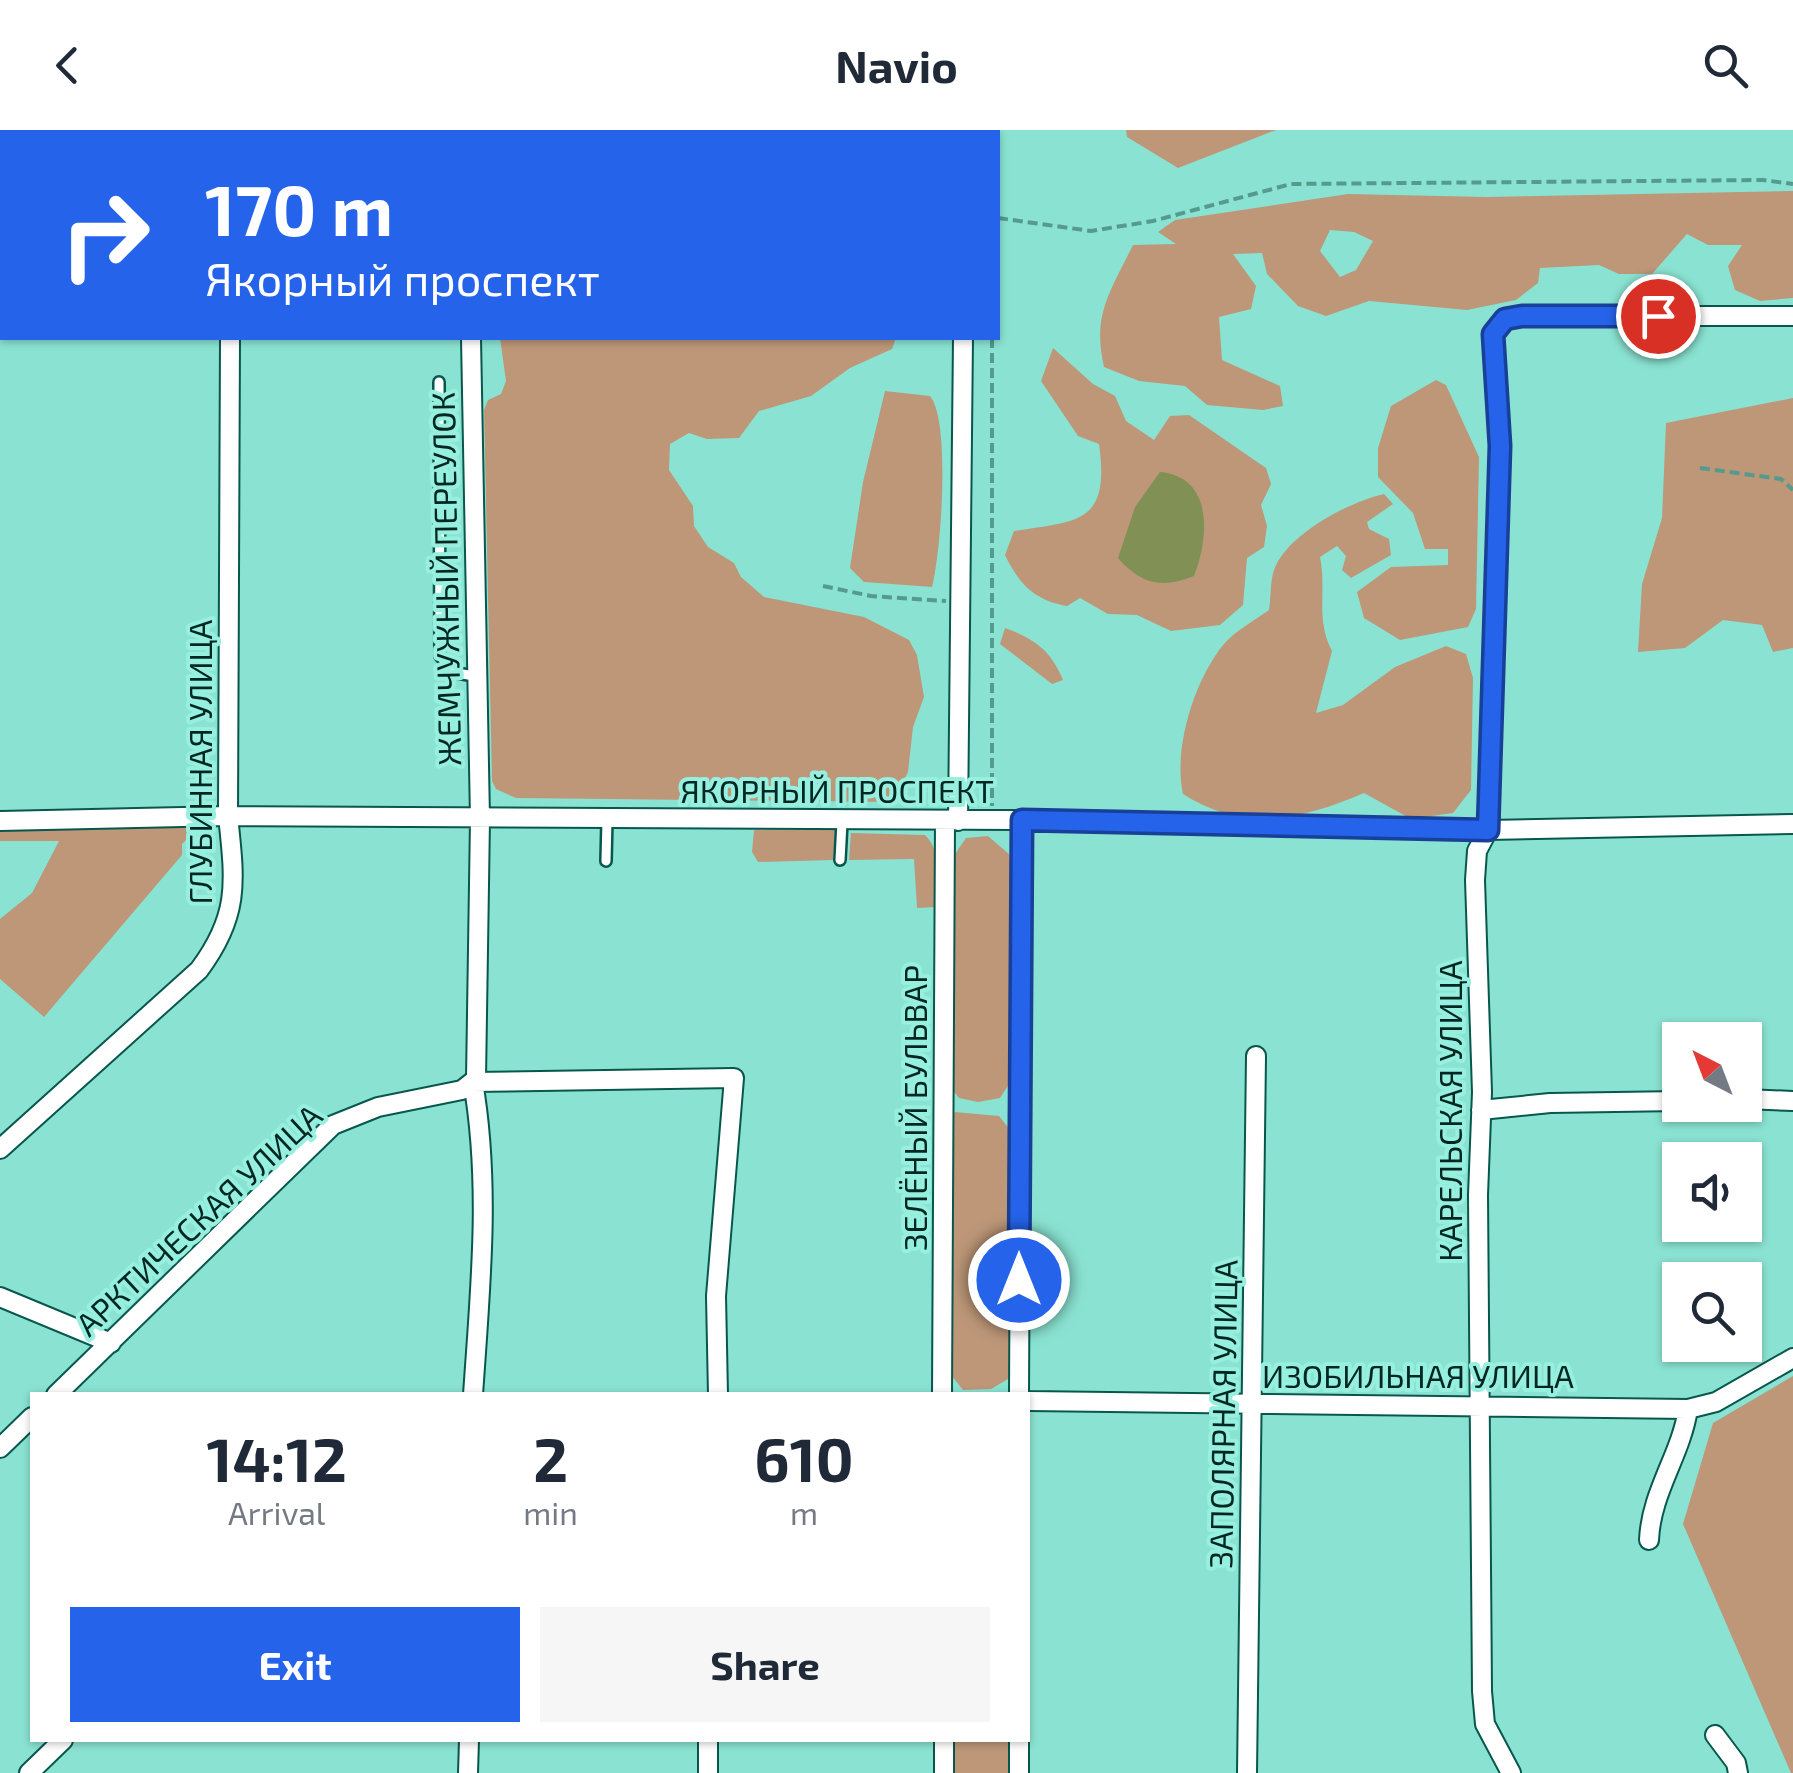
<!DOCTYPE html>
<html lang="en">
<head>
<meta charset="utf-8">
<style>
  body { margin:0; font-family:"Exo 2",sans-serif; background:#f6f6f7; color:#1f2937; height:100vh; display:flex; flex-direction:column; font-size:38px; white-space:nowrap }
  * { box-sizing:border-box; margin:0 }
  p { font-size:32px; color:#747a83 }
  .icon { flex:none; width:55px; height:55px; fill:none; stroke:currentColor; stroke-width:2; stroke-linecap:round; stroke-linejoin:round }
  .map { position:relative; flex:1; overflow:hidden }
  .details { position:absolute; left:30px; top:1262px; width:1000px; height:350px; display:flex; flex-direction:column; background:#fff; border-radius:0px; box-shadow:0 2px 8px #0004 }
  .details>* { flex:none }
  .banner { position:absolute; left:0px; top:0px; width:1000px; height:210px; box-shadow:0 2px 8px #0004; background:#2563eb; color:#fff; overflow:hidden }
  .needle { width:65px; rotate:318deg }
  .buttons { position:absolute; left:1662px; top:892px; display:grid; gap:20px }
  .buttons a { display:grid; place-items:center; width:100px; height:100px; border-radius:0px; background:#fff; box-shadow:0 2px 8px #0004; font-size:50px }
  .pin { position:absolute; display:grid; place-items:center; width:85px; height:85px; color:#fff; margin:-42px; border:5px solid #fff; border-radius:50%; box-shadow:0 2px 10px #0007 }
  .me { position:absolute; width:110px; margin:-55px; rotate:0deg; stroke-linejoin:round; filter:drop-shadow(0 0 8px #0008) }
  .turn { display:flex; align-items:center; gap:35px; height:210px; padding:0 40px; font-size:45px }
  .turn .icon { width:130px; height:130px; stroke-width:2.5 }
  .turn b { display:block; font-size:70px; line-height:85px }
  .eta { display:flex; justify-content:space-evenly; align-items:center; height:170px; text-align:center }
  .eta b { font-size:60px; font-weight:700; line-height:70px }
  .primary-button { display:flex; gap:20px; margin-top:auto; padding:20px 40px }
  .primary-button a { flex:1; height:115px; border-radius:0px; background:#2563eb; color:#fff; font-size:40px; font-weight:700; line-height:115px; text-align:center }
  .primary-button a+a { background:#f6f6f7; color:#1f2937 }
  header { display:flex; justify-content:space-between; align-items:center; height:130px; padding:0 40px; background:#fff; font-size:45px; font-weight:700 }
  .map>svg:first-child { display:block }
</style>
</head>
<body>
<header><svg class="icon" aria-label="back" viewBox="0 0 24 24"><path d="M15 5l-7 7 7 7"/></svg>Navio<svg class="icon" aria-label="search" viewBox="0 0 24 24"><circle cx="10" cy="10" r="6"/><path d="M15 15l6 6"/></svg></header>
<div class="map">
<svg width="1793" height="1643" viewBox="0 0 1793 1643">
  <rect width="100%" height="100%" fill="#8ae3d2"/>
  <path fill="#bd9778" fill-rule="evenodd" d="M1126,0H1276L1178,38L1127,7Z
    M1793,61V168L1760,171L1735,160L1728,136L1742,115H1708L1687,104L1652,144H1619L1599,135L1540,138L1538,153L1516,170L1467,180L1369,171L1326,186L1298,176L1267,144L1262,123L1233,124L1256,156L1251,179L1219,187L1222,230L1280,256L1283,276L1263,280L1207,275L1185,256L1139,251L1104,237C1092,185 1110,162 1133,115L1176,114L1158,102L1175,90L1348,64L1486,67ZM1330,100L1354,102L1373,111L1356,140L1340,147L1320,121Z
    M500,208H896L892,219L850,238L811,266L759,281L739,308L707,309L689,303L670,314L669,340L693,376L694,396L708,417L734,433L741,447L764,467L864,487L909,510L917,525L924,567L913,597L908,642L893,672L516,668L496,659L492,651L484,280L488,270L501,264L506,251Z
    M1053,218L1093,254L1115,266L1126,291L1154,310L1170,286L1189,285L1266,338L1271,354L1261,375L1267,396L1264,417L1247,428L1243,475L1220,495L1171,501L1137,485L1108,484L1080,468L1067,476C1034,470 1019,454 1005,425L1014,401C1080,391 1110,393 1099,314L1078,306L1041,251Z
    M1436,250L1446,255L1479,327L1476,479L1468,497L1400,510L1364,488L1357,462L1391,437L1448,435V419H1425L1413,383L1378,347V318L1391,276Z
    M885,261L930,266C951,291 941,423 932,457L864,452L850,438L863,352Z
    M1793,268V518L1773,522L1762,495L1723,490L1685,518L1638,522L1642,454L1662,388L1666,293Z
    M1384,364L1393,374L1367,392L1369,399L1389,409L1391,425L1351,448L1342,440L1346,426L1337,416L1320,427C1327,461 1315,489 1332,521L1316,583L1343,575L1395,537L1446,516L1466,524L1473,548L1471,660L1453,683L1411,689L1364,663C1302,690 1242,702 1183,664C1173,619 1194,550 1224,514C1235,501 1255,490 1269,480C1271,468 1270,452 1274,440C1287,404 1349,372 1384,364Z
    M1005,498C1035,509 1051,521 1063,550L1052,554L1000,514Z
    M201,695L182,714V725L44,887L0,849V789L32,763L59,711H0V699Z
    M754,700H835L833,730L758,732L752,722Z
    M851,703L925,705C943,722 937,754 937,777L917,778L914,729L849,730Z
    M988,706L1009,724L1014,753L1011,951L1000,968L978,972L959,968L950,957L953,727L966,708Z
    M955,982L999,986L1011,1001L1010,1241L1008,1249L991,1259L963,1260L951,1245L950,993Z
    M1793,1246V1643H1791L1683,1394L1713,1293Z
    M951,1610H1010V1643H951Z"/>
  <path fill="#819054" d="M1160,342C1214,347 1209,408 1194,446C1161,459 1141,454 1118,428L1135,377Z"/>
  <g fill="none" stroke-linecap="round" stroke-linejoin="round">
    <defs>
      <path id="service" d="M439,252L440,526L457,543L474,546
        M840,730L842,692
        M606,731L607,690"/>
      <path id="minor" d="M966,2V0
        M0,691L228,686L1022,690L1488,700L1793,694
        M958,691L963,208
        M1745,969L1793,971
        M1481,980L1550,973L1680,971
        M0,1019L199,840C240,785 235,752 228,686L230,208
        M0,1167L111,1213
        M56,1265L333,995L378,977L462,960L476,949L480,689L471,208
        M473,1265C480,1161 491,1056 473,952L734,948L716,1166L718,1265
        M942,1265L945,692
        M1019,1265L1022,690
        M1028,1271L1688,1279
        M0,1318L32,1287
        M1649,1410C1651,1362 1681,1325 1688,1279L1716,1272L1793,1228
        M1715,1605L1736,1633L1738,1643
        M944,1610V1643
        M1019,1610V1643
        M29,1643L63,1610
        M468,1643L469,1610
        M708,1643V1610
        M1247,1643L1256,926
        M1511,1643L1485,1594L1482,1561L1478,1065L1482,962L1475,750L1477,721L1488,700L1500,316L1493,204L1505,189L1522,186H1793"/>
    </defs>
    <use href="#service" stroke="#08574c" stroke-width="14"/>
    <use href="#minor" stroke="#08574c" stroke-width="22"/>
    <path stroke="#549a8d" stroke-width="4" stroke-dasharray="10 5" stroke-linecap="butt" d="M992,2V0
      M0,16L3,0
      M998,88L1091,101L1153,91L1291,54L1763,50L1793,54
      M992,208V676
      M1700,338L1781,349L1793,360
      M823,456L871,466L946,471"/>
    <use href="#service" stroke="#fff" stroke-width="9"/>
    <use href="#minor" stroke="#fff" stroke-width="18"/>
  </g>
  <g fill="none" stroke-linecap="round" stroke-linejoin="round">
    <defs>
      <path id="route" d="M1019,1150L1022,690L1488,700L1500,316L1493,204L1505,189L1522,186H1658"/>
    </defs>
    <use href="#route" stroke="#184099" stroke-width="25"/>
    <use href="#route" stroke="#2563eb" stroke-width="18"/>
  </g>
  <g text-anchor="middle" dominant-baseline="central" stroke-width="8" stroke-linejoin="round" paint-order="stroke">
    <g font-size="32" fill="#002721" stroke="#97f0df">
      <text transform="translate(445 449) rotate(-91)">ЖЕМЧУЖНЫЙ ПЕРЕУЛОК</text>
      <text transform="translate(199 632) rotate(-90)">ГЛУБИННАЯ УЛИЦА</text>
      <text x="837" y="660">ЯКОРНЫЙ ПРОСПЕКТ</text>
      <text transform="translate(914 978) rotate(-90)">ЗЕЛЁНЫЙ БУЛЬВАР</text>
      <text transform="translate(1449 981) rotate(-90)">КАРЕЛЬСКАЯ УЛИЦА</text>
      <text transform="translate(198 1089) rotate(-43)">АРКТИЧЕСКАЯ УЛИЦА</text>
      <text x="1418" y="1245">ИЗОБИЛЬНАЯ УЛИЦА</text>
      <text transform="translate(1222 1284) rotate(-89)">ЗАПОЛЯРНАЯ УЛИЦА</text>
    </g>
  </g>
</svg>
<div class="buttons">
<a><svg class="needle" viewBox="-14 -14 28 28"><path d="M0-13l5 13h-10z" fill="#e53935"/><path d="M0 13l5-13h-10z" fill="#747a83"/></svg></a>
<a><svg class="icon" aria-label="sound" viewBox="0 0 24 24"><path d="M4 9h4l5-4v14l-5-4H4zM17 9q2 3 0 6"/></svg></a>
<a><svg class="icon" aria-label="search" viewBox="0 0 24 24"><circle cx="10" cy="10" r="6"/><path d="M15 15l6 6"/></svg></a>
</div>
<div class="pin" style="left:1658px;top:186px;background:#d93025"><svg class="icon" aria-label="arrive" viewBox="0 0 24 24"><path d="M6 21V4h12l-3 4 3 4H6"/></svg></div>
<svg class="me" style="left:1019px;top:1150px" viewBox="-20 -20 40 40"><circle r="17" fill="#2563eb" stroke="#fff" stroke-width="3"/><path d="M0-11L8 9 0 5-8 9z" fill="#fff"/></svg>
<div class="banner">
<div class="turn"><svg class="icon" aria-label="right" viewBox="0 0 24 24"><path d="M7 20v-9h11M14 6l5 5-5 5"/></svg><div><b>170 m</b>Якорный проспект</div></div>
</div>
<section class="details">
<div class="eta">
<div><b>14:12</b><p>Arrival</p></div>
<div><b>2</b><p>min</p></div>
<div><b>610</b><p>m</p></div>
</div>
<div class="primary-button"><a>Exit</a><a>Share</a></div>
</section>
</div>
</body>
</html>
